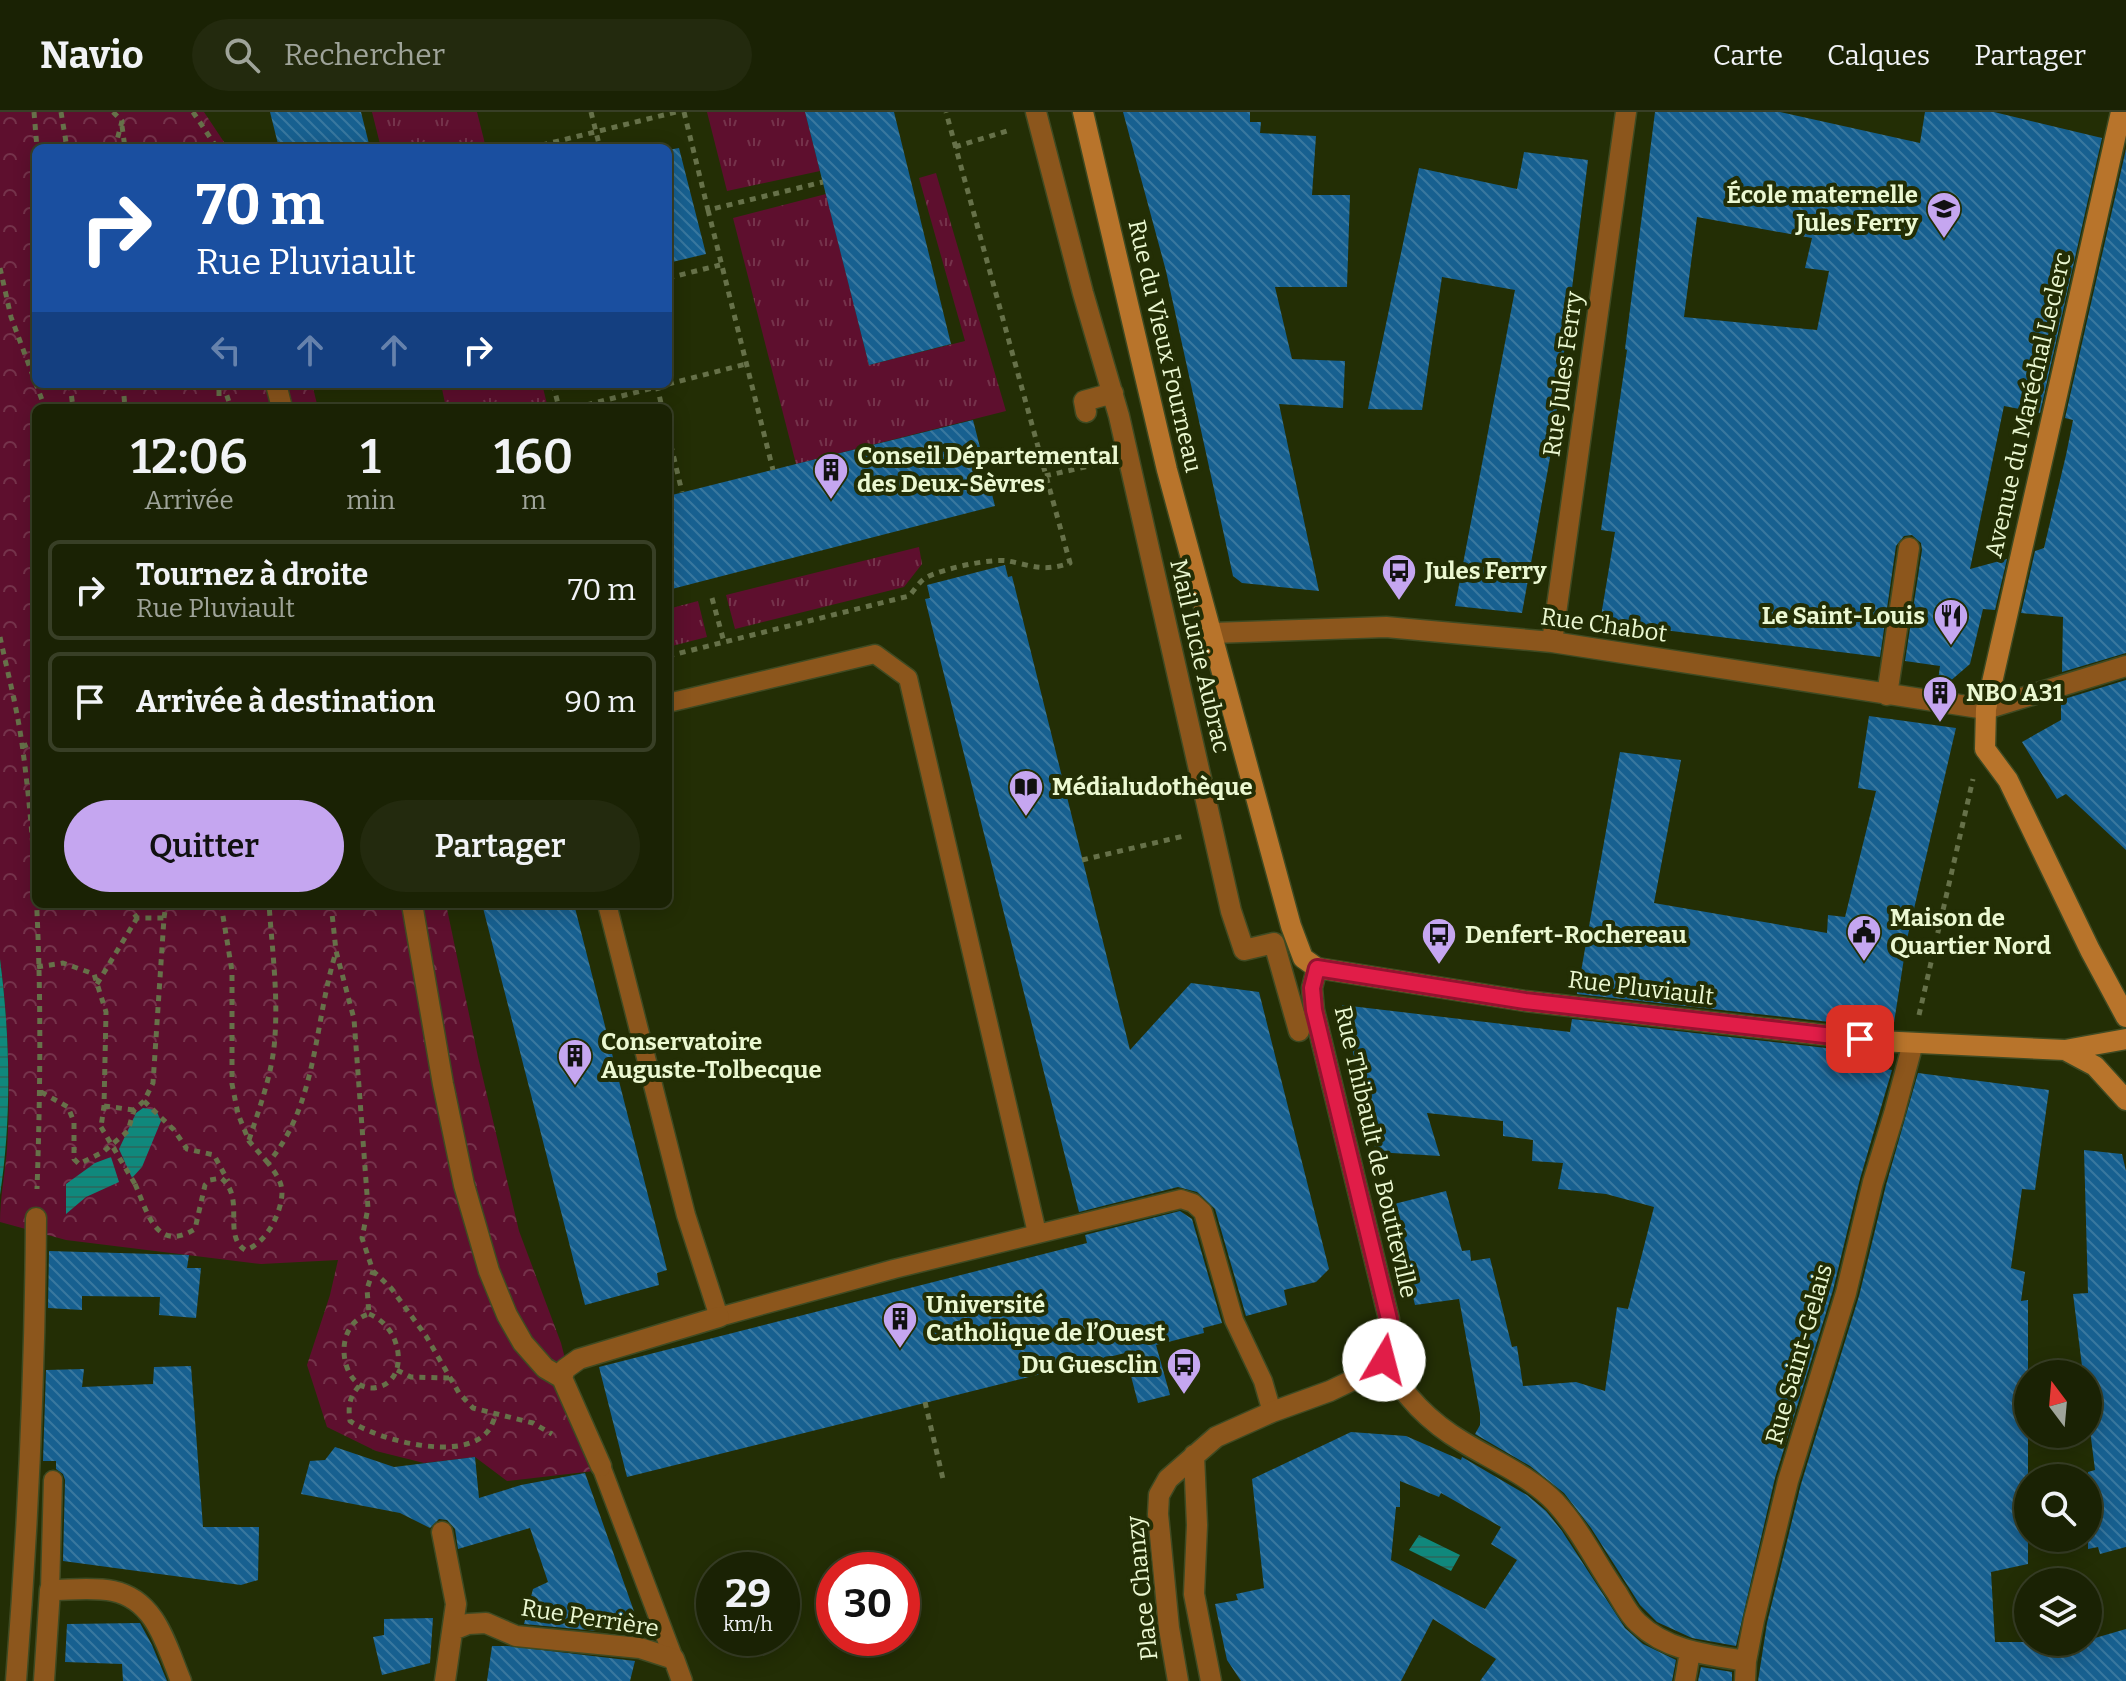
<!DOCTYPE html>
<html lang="fr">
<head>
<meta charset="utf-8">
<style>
  body { margin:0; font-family:Bitter,serif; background:#232a0e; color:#f1f3f6; height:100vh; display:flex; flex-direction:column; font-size:30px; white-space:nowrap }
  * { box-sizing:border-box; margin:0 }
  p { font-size:26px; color:#9fa49a }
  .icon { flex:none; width:44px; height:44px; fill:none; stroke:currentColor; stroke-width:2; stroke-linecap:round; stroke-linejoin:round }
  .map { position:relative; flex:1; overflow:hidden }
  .sheet { position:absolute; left:32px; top:292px; width:640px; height:504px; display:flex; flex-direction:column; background:#1a2204; border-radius:12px; box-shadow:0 4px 20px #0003,0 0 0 2px #383f26 }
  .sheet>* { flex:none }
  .hud { position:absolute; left:32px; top:32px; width:640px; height:244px; border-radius:12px; box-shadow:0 4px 20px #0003,0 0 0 2px #383f26; background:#1a4fa0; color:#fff; overflow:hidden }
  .needle { width:52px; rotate:344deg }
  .controls { position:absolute; left:2014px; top:1248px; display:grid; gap:16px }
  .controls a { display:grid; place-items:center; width:88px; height:88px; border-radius:50%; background:#1a2204; box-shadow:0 4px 20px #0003,0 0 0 2px #383f26; font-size:40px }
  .speed { position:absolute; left:696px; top:1440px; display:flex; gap:16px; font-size:40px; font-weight:700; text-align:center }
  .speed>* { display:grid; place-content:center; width:104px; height:104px; border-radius:50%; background:#1a2204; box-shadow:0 4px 20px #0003,0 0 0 2px #383f26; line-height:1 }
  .speed small { font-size:20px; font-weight:400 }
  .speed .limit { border:12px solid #d22; background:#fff; color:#111 }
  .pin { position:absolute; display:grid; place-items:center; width:68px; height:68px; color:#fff; margin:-34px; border-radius:16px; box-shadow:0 4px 12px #0006 }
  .me { position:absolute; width:88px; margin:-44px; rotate:8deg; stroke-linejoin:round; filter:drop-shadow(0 0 6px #0008) }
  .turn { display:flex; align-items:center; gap:28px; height:168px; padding:0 32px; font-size:36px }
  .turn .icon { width:104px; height:104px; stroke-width:2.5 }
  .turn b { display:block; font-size:56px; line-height:68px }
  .lanes { display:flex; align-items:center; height:76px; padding:0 32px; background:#0003; justify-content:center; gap:40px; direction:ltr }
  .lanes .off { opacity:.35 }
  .eta { display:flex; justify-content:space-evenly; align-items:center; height:136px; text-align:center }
  .eta b { font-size:48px; font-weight:600; line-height:56px }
  .action { display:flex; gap:16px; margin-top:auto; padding:16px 32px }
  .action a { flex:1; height:92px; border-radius:48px; background:#c5a6f0; color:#111; font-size:32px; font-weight:600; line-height:92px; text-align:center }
  .action a+a { background:#232a0e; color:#f1f3f6 }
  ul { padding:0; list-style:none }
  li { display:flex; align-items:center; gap:24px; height:100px; margin:0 16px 12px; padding:0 16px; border:4px solid #383f26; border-radius:12px }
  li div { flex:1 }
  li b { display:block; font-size:30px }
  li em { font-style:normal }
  header { display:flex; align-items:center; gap:48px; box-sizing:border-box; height:112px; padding:0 40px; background:#1a2204; border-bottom:2px solid #383f26 }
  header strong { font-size:38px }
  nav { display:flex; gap:44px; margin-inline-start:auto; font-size:28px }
  .search { width:560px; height:72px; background:#232a0e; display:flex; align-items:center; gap:20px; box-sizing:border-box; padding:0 28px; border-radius:44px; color:#9fa49a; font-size:30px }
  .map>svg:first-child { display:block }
</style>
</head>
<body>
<header>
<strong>Navio</strong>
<div class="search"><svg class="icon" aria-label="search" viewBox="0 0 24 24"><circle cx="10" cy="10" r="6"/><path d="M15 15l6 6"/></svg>Rechercher</div>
<nav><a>Carte</a><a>Calques</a><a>Partager</a></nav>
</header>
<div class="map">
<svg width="2126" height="1569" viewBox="0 0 2126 1569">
  <defs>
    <pattern id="grass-tufts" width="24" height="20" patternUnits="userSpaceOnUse" patternTransform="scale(2)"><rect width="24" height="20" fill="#5e0f2e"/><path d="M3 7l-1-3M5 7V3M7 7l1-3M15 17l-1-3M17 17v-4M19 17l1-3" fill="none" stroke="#75334b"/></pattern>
    <pattern id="forest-crowns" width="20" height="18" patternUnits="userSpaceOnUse" patternTransform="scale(2)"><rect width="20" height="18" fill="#5e0f2e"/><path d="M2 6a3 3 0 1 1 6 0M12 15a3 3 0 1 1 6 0" fill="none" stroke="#75334b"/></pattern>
    <pattern id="water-rules" width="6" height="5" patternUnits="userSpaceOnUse" patternTransform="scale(2)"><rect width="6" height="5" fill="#10887c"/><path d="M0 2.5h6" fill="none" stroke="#266f64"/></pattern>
    <pattern id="building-back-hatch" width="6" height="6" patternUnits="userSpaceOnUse" patternTransform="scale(2)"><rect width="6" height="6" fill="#176090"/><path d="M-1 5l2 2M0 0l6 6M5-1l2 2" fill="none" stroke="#39789f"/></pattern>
  </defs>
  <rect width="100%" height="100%" fill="#232e05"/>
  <path fill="url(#grass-tufts)" d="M372,0H477L486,36H381Z
    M707,0H805L820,59L727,79Z
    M936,61L1006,299L796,352L733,106L826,82L869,253L965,229L919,66Z
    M441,272H542L548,296H446Z
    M919,435L922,452L904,475L735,517L726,483Z
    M698,489L707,525L668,535V497Z"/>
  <path fill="url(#forest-crowns)" d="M0,0H204L228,36H36V272H312L318,296H36V792H446L478,945L519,1119L561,1231L594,1359L507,1369L475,1345L424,1351L376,1339L327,1315L307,1253L330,1183L338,1148L261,1152L66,1128L0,1110C0,1085 5,1062 7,1037C11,976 8,907 0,847Z"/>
  <path fill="url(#water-rules)" d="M0,847C10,924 12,1005 0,1083Z
    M143,996L156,998L161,1009L142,1055L132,1066L119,1037L136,1001Z
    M111,1045L119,1070L86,1085L66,1102V1072L95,1051Z
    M1419,1423L1460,1443L1451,1459L1409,1438Z"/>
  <path fill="url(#building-back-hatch)" fill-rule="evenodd" d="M270,0H361L370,36H279Z
    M805,0H894L951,232L869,253Z
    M1123,0H1250V10H1261L1260,21L1316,24L1312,83H1350L1347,175H1275L1292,247L1345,249L1343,296L1279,292L1319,479L1242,471L1233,464L1166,159Z
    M1655,0H1780L1920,31L1925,0H1994L2102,26L2040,301L2004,294L1970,457L2007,447L1995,498L1983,497L1970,552L1941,577L1937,576L1940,554L1905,549L1922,438L1921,431L1912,423L1904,424L1896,434L1880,545L1600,510L1615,420L1601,418L1627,238L1625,237ZM1697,105L1812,126L1805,156L1829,159L1817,218L1684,205Z
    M679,36L706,142L668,151V38Z
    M2126,37V541L2062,560L2063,505L2021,501L2035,439L2044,436L2066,343L2073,308L2065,306Z
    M1524,40L1588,48L1553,329L1522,501L1455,494L1515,178L1442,165L1422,298L1368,297L1419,56L1517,77Z
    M973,308L995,394L668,478V384Z
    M1005,453L1008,465L1012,464L1130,938L1191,871L1259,880L1329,1157L1316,1170L1284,1178L1287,1193L1246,1204L1215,1097L1197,1080L1178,1075L1079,1100L925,487L930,486L927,473Z
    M2126,568V738L2066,682L2057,687L2022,630L2061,608V588Z
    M1869,604L1956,616L1907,827L1893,917L1577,882L1620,640L1681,648L1654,791L1827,821L1828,803L1845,805L1876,679L1858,676Z
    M482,792H574L667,1158L657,1161L659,1173L585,1193Z
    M1342,893L1570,920L1572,907L1888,943L1886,957L1892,958L1860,1067L1833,1178L1775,1366L1736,1534L1692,1526L1657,1510L1640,1493L1591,1416L1564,1381L1530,1354L1475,1322L1480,1313V1301L1459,1187L1415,1193L1390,1093L1446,1079L1462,1139L1470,1138L1471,1149L1490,1146L1512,1235L1517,1234L1523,1274L1576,1270L1605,1279L1617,1195L1628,1197L1654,1095L1606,1082L1558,1077L1563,1051L1532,1049L1533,1028L1503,1024V1009L1427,1001L1440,1044L1376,1040Z
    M1918,961L2049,978L2035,1078L2022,1077L2011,1156L2025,1160L2021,1189L2028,1188V1452L1991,1460L1995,1530H2066L2064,1535L2126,1517V1569H1758L1767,1511L1801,1372L1859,1184L1886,1073Z
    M2084,1038L2122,1042L2126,1059V1435L2100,1442L2098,1435L2088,1437V1360L2095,1358L2088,1302V1262H2083L2073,1182L2088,1181Z
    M1180,1099L1192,1107L1222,1211L1203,1216L1204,1221L1156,1233L1170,1283L1138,1291L1125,1241L627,1365L599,1255L1087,1131L1085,1123Z
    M49,1139L189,1143L187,1156H201L196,1206L159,1203L160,1185L82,1184V1198L48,1196Z
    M191,1254L203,1415H259L258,1468L241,1473L63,1449L65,1368L63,1362L56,1357V1349H43L46,1258L84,1257L82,1275L153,1272L154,1255Z
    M1351,1320L1406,1324L1461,1348L1462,1345L1527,1383L1546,1399L1562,1419L1625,1516L1643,1532L1676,1548L1672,1569H1480L1496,1547L1433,1507L1401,1569H1241L1227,1548L1215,1492L1238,1488L1236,1482L1264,1476L1252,1367ZM1400,1369L1439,1385L1441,1381L1501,1415L1491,1432L1517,1448L1485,1497L1391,1448L1396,1395H1400Z
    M335,1335L394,1355L475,1345L479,1386L521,1373L585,1361L641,1519L640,1523L524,1512L533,1477L548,1470L530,1416L458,1437L455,1417L447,1408L439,1407L430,1416L400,1401L301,1382L310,1349L325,1348Z
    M433,1506L430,1551L382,1563L373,1525L384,1523V1507Z
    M140,1511L152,1533L167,1569H123L122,1552L65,1550L67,1512Z
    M492,1534H507L635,1549L630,1569H487Z
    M1701,1555L1732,1560V1569H1698Z"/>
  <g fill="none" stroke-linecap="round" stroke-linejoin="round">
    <defs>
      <path id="service" d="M668,591L875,542L908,566L1037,1121
        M607,792L686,1103L719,1205L894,1157L1181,1087L1193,1091L1203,1100L1234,1208L1263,1269L1272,1300
        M601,1354L674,1547
        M50,1478L53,1368"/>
      <path id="pedestrian" d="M1036,0L1083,181L1119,304L1231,799L1244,838L1274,831L1299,919
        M276,272L282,296
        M1086,300L1084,289L1113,281
        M412,792L443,972L464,1073L489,1159L507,1203L523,1231L545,1256L562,1266
        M601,1354L562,1266L565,1257L579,1247L719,1205"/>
      <path id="minor" d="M1212,521L1386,515L1552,530L1986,597
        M1552,530L1626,0
        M1887,583L1909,436
        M1317,856L1312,876L1314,898L1389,1207V1229L1384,1248
        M1384,1248C1403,1283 1429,1310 1463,1330C1494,1349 1530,1364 1555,1390C1580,1417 1596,1451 1617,1481C1623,1491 1629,1503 1638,1511C1667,1539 1708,1543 1746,1549
        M1194,1343L1197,1413L1194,1482L1211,1569
        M442,1420L456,1492L445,1569
        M453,1518L468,1512L486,1511L516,1524L640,1536L674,1547L682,1569
        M16,1569C28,1415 35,1261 36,1106
        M44,1569L50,1478C70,1478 94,1475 113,1479C156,1488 166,1533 181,1569
        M1178,1569L1169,1516L1158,1402L1159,1383L1168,1367L1216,1325L1272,1300L1330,1279L1355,1267L1384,1248
        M1685,1569L1690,1540
        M1745,1569L1746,1549L1754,1508L1788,1369L1846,1181L1873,1070L1894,1002L1913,931"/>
      <path id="tertiary" d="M1986,597L2126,554"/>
      <path id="secondary" d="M1083,0L1167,358L1291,814L1303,846L1317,856L1525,889L1878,929L2065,938L2126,927
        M2121,0L1986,597L1985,637L2008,668L2090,838L2126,905
        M2065,938L2095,954L2126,988"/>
    </defs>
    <use href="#service" stroke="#3f4a22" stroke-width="21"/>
    <use href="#pedestrian" stroke="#3f4a22" stroke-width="23"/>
    <use href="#minor" stroke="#3f4a22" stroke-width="23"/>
    <use href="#tertiary" stroke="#3f4a22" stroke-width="23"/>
    <use href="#secondary" stroke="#3f4a22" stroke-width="23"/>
    <path stroke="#667149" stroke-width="5" stroke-dasharray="6 6" stroke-linecap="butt" d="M34,0L37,36
      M61,0L67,36
      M113,0L122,9L115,36
      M193,0L217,36
      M591,0L600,36
      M684,0L708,98L823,70
      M122,14L125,36
      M955,35L1007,19
      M530,36L676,0
      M708,98L773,358
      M0,156L11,205L45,296
      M668,166L720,153
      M70,272L73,296
      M123,272L125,296
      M223,272L231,296
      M553,272L559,296
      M657,273L662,296
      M219,296V272
      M575,296L746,252
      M668,321L682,380
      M1045,364L1098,352L1097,348
      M712,486L724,530
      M0,525C8,562 18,600 23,639C42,783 42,932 37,1077
      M668,544L909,484C915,478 919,469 927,465C943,457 990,446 1008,449C1034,454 1043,460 1070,451L946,0
      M22,635L36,629
      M1082,748L1184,724
      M128,792L137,806
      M221,792L232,859V972L238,1002L249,1029L268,1051
      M331,792L336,839L354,907L368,1096L362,1126L373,1159L391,1176L426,1224L459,1281L473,1296L533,1311L552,1322
      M164,806L166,792
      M37,855L63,851L94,862L106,900L104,994L101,1015
      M97,872L137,806
      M1919,903L1973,667
      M41,980L68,995L74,1010V1047L79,1052L103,1040L128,1019L134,998L144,989L153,971L164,806H137
      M144,989L174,1018L187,1037L214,1043L228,1069
      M104,994L134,998
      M249,1028C260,994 273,960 275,924C278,880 272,836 269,792
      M135,1072C148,1101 156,1141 195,1117L205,1073L210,1068L221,1066C246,1086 222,1123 245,1138C265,1133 282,1101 282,1080C282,1069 274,1059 268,1051C318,992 314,910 336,840
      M369,1202C405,1216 410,1274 372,1276C341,1277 330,1213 369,1202L367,1177L373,1159
      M397,1258L411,1265L449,1266
      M359,1274C349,1286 348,1294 350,1309C378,1328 463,1351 488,1319C492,1314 494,1307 496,1302
      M925,1290L943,1367"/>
    <use href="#service" stroke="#8c561c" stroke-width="18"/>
    <use href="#pedestrian" stroke="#8c561c" stroke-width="20"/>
    <use href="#minor" stroke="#8c561c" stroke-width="20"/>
    <use href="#tertiary" stroke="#8c561c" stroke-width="20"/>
    <use href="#secondary" stroke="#b8742b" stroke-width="20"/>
    <path stroke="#667149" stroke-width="5" stroke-dasharray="6 6" stroke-linecap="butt" d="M101,1015L135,1072"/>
  </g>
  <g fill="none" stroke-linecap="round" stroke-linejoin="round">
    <defs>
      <path id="route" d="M1384,1248L1389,1229V1207L1314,898L1312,876L1317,856L1525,889L1860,927"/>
    </defs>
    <use href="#route" stroke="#92132f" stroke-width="20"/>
    <use href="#route" stroke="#e11d48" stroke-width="14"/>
  </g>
  <defs>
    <symbol id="school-pin" viewBox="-11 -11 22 30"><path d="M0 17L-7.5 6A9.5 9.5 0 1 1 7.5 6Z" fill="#c5a6f0" stroke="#232e05"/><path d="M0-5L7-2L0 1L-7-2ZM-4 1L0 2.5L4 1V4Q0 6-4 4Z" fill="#111"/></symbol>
    <symbol id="building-pin" viewBox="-11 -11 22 30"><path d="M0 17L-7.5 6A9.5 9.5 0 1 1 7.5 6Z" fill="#c5a6f0" stroke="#232e05"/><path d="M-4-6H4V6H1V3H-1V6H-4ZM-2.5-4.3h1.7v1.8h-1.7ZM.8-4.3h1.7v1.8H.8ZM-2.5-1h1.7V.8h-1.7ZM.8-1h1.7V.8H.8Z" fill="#111"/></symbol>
    <symbol id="bus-pin" viewBox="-11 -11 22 30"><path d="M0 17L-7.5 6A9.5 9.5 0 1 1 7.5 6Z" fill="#c5a6f0" stroke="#232e05"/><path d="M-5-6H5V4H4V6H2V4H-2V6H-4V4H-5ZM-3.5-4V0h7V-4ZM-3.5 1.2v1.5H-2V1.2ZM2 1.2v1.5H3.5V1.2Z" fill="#111"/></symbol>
    <symbol id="restaurant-pin" viewBox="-11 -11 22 30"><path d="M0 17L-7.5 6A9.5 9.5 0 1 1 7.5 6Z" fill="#c5a6f0" stroke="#232e05"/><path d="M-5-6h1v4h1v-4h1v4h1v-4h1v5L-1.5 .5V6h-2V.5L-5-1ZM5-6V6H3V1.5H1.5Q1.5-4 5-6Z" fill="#111"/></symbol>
    <symbol id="library-pin" viewBox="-11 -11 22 30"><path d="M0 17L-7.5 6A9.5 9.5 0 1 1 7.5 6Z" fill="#c5a6f0" stroke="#232e05"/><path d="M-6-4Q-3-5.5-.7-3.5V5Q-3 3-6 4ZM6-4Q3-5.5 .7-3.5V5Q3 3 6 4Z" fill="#111"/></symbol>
    <symbol id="civic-pin" viewBox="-11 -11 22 30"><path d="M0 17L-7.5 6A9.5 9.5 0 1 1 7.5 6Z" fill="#c5a6f0" stroke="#232e05"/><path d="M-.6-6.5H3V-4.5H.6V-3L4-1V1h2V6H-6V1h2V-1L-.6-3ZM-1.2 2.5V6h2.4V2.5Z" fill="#111"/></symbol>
  </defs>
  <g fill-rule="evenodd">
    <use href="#school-pin" x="1924" y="77" width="40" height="54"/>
    <use href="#building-pin" x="811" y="338" width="40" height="54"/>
    <use href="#bus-pin" x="1379" y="439" width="40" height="54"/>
    <use href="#restaurant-pin" x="1931" y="484" width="40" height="54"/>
    <use href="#building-pin" x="1920" y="561" width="40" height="54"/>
    <use href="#library-pin" x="1006" y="655" width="40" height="54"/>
    <use href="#civic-pin" x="1844" y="800" width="40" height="54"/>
    <use href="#bus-pin" x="1419" y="803" width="40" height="54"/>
    <use href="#building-pin" x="555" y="924" width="40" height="54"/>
    <use href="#building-pin" x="880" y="1187" width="40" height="54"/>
    <use href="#bus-pin" x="1164" y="1233" width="40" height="54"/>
  </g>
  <g text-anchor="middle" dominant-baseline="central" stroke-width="8" stroke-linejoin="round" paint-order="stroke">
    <g font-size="24" font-weight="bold" fill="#ebf8d2" stroke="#232e05" text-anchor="start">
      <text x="1918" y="83" text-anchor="end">École maternelle<tspan x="1918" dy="28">Jules Ferry</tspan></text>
      <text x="857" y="344">Conseil Départemental<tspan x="857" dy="28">des Deux-Sèvres</tspan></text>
      <text x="1425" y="459">Jules Ferry</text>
      <text x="1925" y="504" text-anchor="end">Le Saint-Louis</text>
      <text x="1966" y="581">NBO A31</text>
      <text x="1052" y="675">Médialudothèque</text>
      <text x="1890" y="806">Maison de<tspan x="1890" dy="28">Quartier Nord</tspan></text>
      <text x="1465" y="823">Denfert-Rochereau</text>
      <text x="601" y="930">Conservatoire<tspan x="601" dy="28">Auguste-Tolbecque</tspan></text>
      <text x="926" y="1193">Université<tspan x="926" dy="28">Catholique de l’Ouest</tspan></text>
      <text x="1158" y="1253" text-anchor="end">Du Guesclin</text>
    </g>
    <g font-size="24" fill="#ebf8d2" stroke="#232e05">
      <text transform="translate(1165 234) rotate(77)">Rue du Vieux Fourneau</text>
      <text transform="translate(1563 262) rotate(-82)">Rue Jules Ferry</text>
      <text transform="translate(2028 293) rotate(-77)">Avenue du Maréchal Leclerc</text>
      <text transform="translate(1604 513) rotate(8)">Rue Chabot</text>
      <text transform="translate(1200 544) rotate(77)">Mail Lucie Aubrac</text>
      <text transform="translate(1641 876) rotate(7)">Rue Pluviault</text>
      <text transform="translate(1376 1040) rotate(77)">Rue Thibault de Boutteville</text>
      <text transform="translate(1799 1242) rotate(-74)">Rue Saint-Gelais</text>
      <text transform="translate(1142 1476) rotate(-96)">Place Chanzy</text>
      <text transform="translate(590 1506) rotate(9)">Rue Perrière</text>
    </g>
  </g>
</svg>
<div class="controls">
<a><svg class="needle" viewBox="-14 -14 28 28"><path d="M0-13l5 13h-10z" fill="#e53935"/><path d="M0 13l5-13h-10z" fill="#9fa49a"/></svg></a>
<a><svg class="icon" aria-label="search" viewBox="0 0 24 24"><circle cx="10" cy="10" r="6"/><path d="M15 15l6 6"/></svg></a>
<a><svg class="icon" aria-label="layers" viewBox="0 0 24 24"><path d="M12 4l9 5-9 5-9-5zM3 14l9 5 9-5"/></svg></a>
</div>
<div class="speed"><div>29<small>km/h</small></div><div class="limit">30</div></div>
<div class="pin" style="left:1860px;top:927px;background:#d93025"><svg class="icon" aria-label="arrive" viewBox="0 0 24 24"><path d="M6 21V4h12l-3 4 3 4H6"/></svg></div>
<svg class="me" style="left:1384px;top:1248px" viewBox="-20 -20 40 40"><circle r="19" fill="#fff"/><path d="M0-13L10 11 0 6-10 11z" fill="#e11d48"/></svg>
<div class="hud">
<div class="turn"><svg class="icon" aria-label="right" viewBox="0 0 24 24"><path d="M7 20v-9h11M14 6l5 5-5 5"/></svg><div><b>70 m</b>Rue Pluviault</div></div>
<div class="lanes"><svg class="icon off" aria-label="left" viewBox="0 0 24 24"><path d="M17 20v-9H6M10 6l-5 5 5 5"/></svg><svg class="icon off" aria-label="ahead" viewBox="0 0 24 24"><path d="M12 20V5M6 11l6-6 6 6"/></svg><svg class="icon off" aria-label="ahead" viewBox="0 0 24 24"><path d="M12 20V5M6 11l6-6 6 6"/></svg><svg class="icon" aria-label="right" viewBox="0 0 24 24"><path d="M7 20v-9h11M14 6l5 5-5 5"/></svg></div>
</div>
<section class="sheet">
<div class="eta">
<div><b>12:06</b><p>Arrivée</p></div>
<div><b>1</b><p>min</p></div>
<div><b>160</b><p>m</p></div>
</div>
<ul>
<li><svg class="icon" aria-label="right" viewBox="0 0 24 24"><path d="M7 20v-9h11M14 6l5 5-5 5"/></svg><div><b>Tournez à droite</b><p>Rue Pluviault</p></div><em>70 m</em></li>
<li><svg class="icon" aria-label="arrive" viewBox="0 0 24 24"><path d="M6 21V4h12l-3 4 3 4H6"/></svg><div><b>Arrivée à destination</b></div><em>90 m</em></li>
</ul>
<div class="action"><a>Quitter</a><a>Partager</a></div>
</section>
</div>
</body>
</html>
